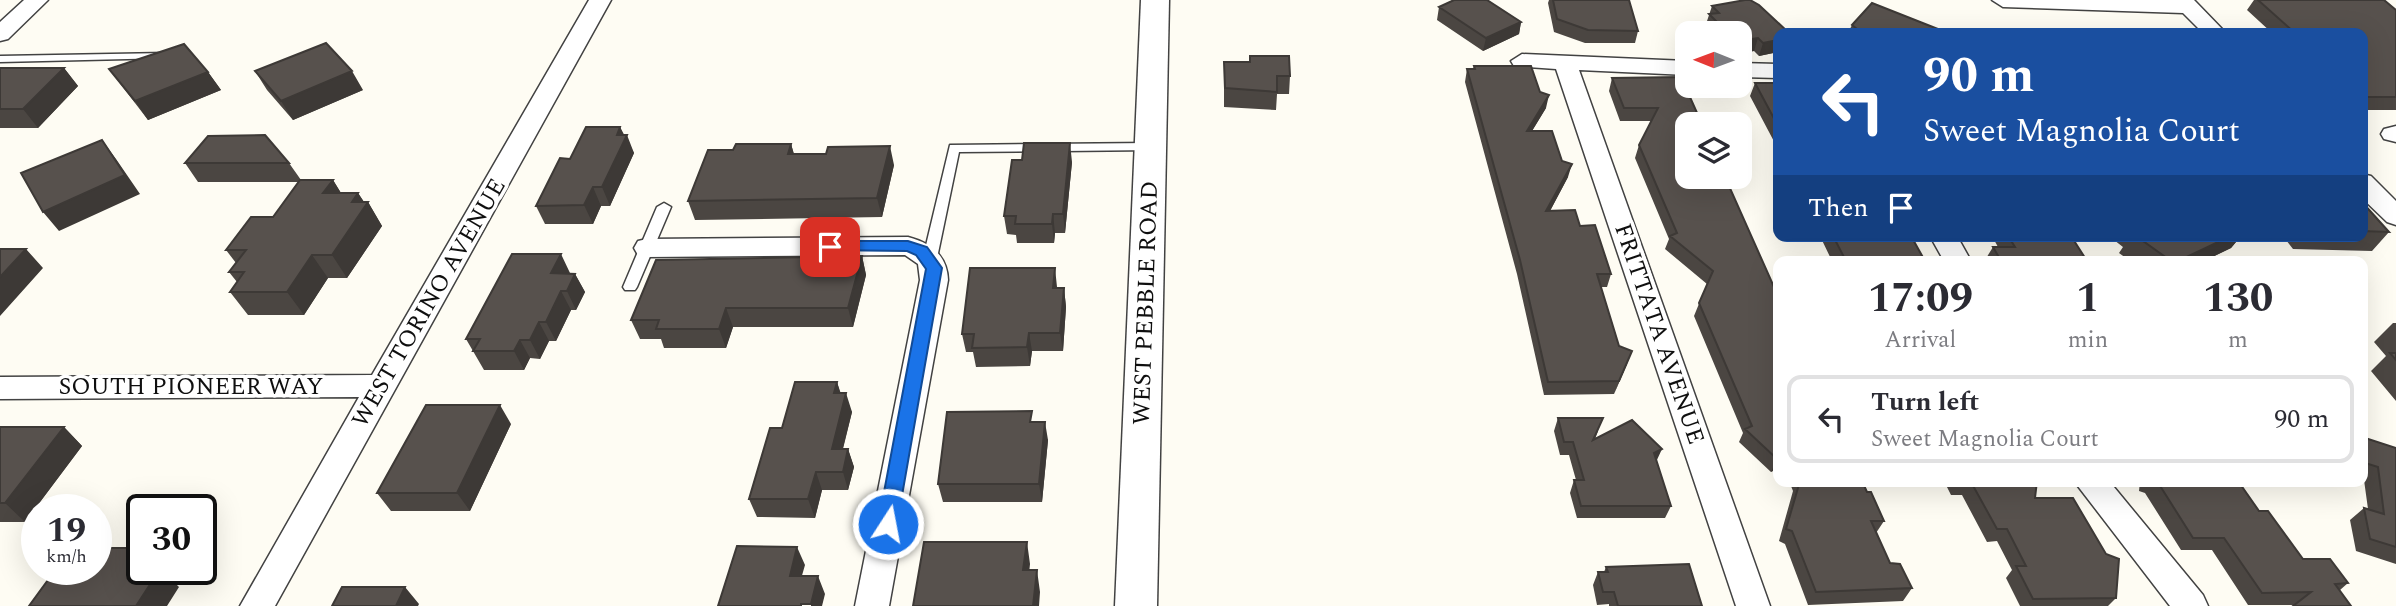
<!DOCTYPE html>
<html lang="en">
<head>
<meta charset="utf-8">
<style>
  body { margin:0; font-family:Spectral,serif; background:#f7f7f7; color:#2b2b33; height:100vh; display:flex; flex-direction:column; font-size:26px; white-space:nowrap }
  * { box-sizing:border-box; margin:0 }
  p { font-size:23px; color:#7c7c81 }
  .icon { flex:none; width:38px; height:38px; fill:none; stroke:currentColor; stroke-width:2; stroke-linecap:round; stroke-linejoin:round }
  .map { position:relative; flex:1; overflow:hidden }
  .sheet { position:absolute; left:1773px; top:256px; width:595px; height:231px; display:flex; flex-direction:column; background:#fff; border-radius:14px; box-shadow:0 7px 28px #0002 }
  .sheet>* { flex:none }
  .top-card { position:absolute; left:1773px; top:28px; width:595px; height:214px; border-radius:14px; box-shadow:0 7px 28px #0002; background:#1a4fa0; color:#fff; overflow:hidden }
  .needle { width:46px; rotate:271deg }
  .tools { position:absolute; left:1675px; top:21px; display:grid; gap:14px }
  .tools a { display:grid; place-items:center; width:77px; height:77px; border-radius:14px; background:#fff; box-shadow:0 7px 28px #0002; font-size:35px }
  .speed { position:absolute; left:21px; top:494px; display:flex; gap:14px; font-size:35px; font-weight:700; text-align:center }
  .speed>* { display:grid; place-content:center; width:91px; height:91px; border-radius:50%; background:#fff; box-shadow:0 7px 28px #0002; line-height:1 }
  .speed small { font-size:18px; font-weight:400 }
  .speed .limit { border:4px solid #111; border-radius:10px; background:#fff; color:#111 }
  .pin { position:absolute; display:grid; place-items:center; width:60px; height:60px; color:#fff; margin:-30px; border-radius:14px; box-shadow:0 4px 10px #0006 }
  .me { position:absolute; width:77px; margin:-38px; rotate:11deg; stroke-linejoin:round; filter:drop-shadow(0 0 5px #0008) }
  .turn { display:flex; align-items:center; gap:24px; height:147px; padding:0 35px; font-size:32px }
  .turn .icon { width:91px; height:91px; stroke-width:2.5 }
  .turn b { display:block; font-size:49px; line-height:60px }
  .then { display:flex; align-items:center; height:66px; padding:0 35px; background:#0003; gap:14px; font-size:26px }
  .eta { display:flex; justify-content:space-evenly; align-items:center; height:119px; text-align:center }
  .eta b { font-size:42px; font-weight:700; line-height:49px }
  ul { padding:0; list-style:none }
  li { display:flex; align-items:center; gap:21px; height:88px; margin:0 14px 10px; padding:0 21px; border:4px solid #e1e1e2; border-radius:14px }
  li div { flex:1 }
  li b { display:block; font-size:26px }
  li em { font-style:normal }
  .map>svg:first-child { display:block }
</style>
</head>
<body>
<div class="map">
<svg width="2396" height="606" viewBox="0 0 2396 606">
  <rect width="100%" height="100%" fill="#fefcf3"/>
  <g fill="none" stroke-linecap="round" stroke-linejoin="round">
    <defs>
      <path id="service" d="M166,53L172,56L170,58L0,62V56Z
        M1151,143L1157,147L1155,150L959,152L937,258L930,263L923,258L950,145Z
        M664,203L671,207L637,287L635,290H625L623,287L657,207Z"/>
      <path id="minor" d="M24,0H48L8,39L0,41V22Z
        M589,0H611L275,606H240L359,397L0,399V377L372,375Z
        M1992,0H2194L2226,33H2203L2183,13L2003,7Z
        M1522,54L1687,61V75L1579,70L1770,606H1736L1556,69L1514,66L1511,61Z
        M1740,63L1778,64V78L1740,77Z
        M2396,126V142L2384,139L2381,134L2384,129Z
        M2362,174L2371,176L2396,201V225L2387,222L2362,198Z
        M1930,236H1957L1971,261H1944Z
        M908,237C931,243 947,255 948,280L889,606H855L920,280L918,264L905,255L647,257L638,255L634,248L638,241L647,239Z
        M2074,481H2109L2203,595L2208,606H2170Z"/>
      <path id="tertiary" d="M1141,0H1169L1157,606H1115Z"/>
    </defs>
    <use href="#service" stroke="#424242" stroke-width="3"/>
    <use href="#minor" stroke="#424242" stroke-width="3"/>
    <use href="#tertiary" stroke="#424242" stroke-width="3"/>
    <use href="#service" fill="#fff" fill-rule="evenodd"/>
    <use href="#minor" fill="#fff" fill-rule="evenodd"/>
    <use href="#tertiary" fill="#fff" fill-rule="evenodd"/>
  </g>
  <path fill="#4b4642" d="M1549,0H1629L1638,31L1635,43H1585L1554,32L1548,3Z
    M2254,0H2384L2396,10V110H2362V33H2272L2247,10Z
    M1712,6L1778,33V52L1759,56L1754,51L1741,53L1740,52V33H1711L1705,27Z
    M1439,7L1521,22L1519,34L1483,51L1437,20Z
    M1852,25L1948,33H1848Z
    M1224,62L1290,76L1289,94H1277L1276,110L1224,107Z
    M1474,66L1540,92L1546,108L1532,131L1562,161L1568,177L1550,211L1580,226L1611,274L1607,287H1601L1619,346L1627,364L1614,394L1544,395L1517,274L1465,82L1467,69H1473Z
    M0,68H64L78,86L38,128H0Z
    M109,69L208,72L221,90L148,120Z
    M255,71L363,90L293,120L267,90Z
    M1681,77L1778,296V468L1771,472L1739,442L1743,433L1694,316L1707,284L1665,249L1669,239L1635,158L1639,145L1651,121H1620L1609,91L1612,78Z
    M1755,83H1778V149L1750,96Z
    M620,127L634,153L610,206H601L593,224H545L536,206L570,159Z
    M791,144L794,154L894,165L882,217L695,220L688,201L733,150Z
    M1072,162L1065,233H1055L1054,243H1017L1016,235L1007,234L1004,216Z
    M185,163H289L301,180H333L341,193H358L364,202H368L382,226L347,278H328L304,315H248L230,292L237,282L229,272L236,263L226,250L273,217L299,182H198Z
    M2362,202L2389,232L2372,251L2293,249L2283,236H2362Z
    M1820,236H1911L1925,261H1832Z
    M1992,236H2071L2087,261H1985V260L1993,247H1998Z
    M2117,236H2241L2231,248L2204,261H2130L2119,253L2123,247L2114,240Z
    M862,256L866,275L853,327H733L726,348H664L661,339H640L631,320Z
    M570,273L575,274L585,292L576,310H571L556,341H549L540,359L530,358L524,370H484L466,339Z
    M1057,288H1064L1066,307L1063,351H1032L1030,366L976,367L973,352H966L962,334Z
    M2393,323H2396V401L2371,371L2386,356L2374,342Z
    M837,382L840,393L852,412L843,449H848L854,467L848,490H822L815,518L757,517L749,499L782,428Z
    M1558,418L1598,431L1595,439L1656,461L1671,506L1665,518H1577L1570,493L1574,480H1576L1569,455H1560L1554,431Z
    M1033,422L1048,440L1042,502H943L938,484Z
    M511,424L470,511H391L377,493Z
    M0,427H64L82,446L25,522H0Z
    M2362,437L2396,448V564L2356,551L2350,520L2364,508L2368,509L2364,480L2362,479Z
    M1789,481H1862L1867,492L1884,521L1876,533L1890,563L1912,588L1903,601L1808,605L1785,544L1779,541L1793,491Z
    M1944,481H2037L2035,498L2116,598L2108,606H2020L2006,578L2012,570L1997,541L1987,542L1962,495H1951Z
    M2140,481H2238L2259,511L2303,559L2348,583L2340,590L2295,605H2248L2212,550H2181L2145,493L2139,491Z
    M1606,567L1702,606H1609V604L1597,605L1593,585L1598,572H1604Z"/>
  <path fill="#3d3936" d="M1521,22L1519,34L1483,51L1486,38Z
    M1758,38L1754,51L1741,53L1745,40Z
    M1778,40V52L1759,56L1763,43Z
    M64,68L78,86L38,128L23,109Z
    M352,71L363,90L293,120L281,101Z
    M208,72L221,90L148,120L135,101Z
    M1549,95L1546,108L1524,144L1527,131Z
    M620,127L625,138L627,135L634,153L610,206L602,187L617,135Z
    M102,140L116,159L140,194L59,231L43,212Z
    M1070,143L1072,162L1065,233L1063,214Z
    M791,144L796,162L788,154Z
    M890,146L894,165L882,217L877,198Z
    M1572,164L1568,177L1543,224L1546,211Z
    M333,180L347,203L323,193Z
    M593,187L601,206L593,224L584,205Z
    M358,193L366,205L368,202L382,226L347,278L332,255L352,202Z
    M1053,214L1055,233L1054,243L1052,224Z
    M2231,236H2241L2231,248L2204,261H2178Z
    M26,249L43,268L0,316V277Z
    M561,254L570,273L561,291L571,310L556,341L546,322L551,273Z
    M312,255L328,278L304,315L287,292Z
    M862,256L866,275L853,327L848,308Z
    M1055,268L1057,287L1056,307L1053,288Z
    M575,274L585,292L576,310L567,291Z
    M1064,288L1066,307L1063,351L1060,333Z
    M726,308L733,327L726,348L719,329Z
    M539,322L549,341L540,359L530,340Z
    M1029,333L1032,351L1030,366L1027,347Z
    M520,340L530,358L524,370L514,351Z
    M1632,351L1627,364L1614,394L1619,381Z
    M837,382L843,400L834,393Z
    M846,393L852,412L838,467L832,449Z
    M500,405L511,424L470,511L457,493Z
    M1045,422L1048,440L1042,502L1039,484Z
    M64,427L82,446L25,522L5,503Z
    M848,449L854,467L848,490L843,472Z
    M1662,449L1656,462L1654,453Z
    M1778,459V468L1771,472L1777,459Z
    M816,472L822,490L815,518L808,499Z
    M1027,542L1030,564L1027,592L1023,570Z
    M797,547L805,565L797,593L790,576Z
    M145,569H176L170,578L179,587L167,606H136Z
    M1037,570L1040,592L1039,606H1033Z
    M818,576L825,594L822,606H811V604Z
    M405,587L419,604L418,606H396Z"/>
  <path fill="#57514d" stroke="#3d3936" stroke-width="2" d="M1454,0H1487L1521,22L1486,38L1439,7Z
    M1553,0H1629L1638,31L1588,30L1557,19Z
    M1745,0H1750L1759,5L1789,33H1778V40L1763,43L1758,38L1745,40L1740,35V33H1728L1709,14L1719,13L1712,6Z
    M2258,0H2384L2396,10V97H2367L2362,94V33H2295Z
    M1872,3L1948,33H1862L1852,25Z
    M326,43L352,71L281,101L255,71Z
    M184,44L208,72L135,101L109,69Z
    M1250,56H1289L1290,76H1277V92L1225,88L1224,62H1250Z
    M1474,66H1531L1540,92L1549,95L1527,131H1552L1562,161L1572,164L1546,211L1575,210L1580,226L1595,225L1611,274H1597L1619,346L1632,351L1619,381L1548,382L1520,260L1467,69H1475Z
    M0,68H64L23,109H0Z
    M1681,77L1702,124H1687V177H1725L1778,296L1777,459L1745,429L1752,426L1699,303L1713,271L1670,236L1677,233L1639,145L1658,108H1624L1612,78Z
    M1755,83H1778V126Z
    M586,127H620L617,135H627L602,187H593L584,205L536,206L560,158L570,159Z
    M265,135L289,163H185L208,136Z
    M102,140L125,175L43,212L21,173Z
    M1024,143H1070L1063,214H1053L1052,224H1015L1016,216H1004L1012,160H1022Z
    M736,144H791L788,154H826L828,147L890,146L877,198L688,201L708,150H733Z
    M300,180H333L323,193H358L352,202H368L332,255H312L287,292H230L244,272H229L246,250H226L251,217H273Z
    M2362,202L2389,232L2362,231Z
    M1833,236H1911L1925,261H1846Z
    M2008,236H2071L2087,261H2001L1993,247H2015Z
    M2136,236H2231L2178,261H2171Z
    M0,249H26L0,277Z
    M512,254H561L551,273L575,274L567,291H561L546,322H539L530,340H520L514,351H473L480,339H466Z
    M862,256L848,308H726L719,329H656L659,320H631L656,260Z
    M970,268H1055L1053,288H1064L1060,333H1029L1027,347L972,348L974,334H962Z
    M2390,353H2396V360Z
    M795,382H837L834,393H846L832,449H848L843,472H816L808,499H749L770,428H782Z
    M426,405H500L457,493H377Z
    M1032,411L1030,422H1045L1039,484H938L947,412Z
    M1558,418H1603L1593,440L1632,420L1662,449L1654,453L1671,506H1581L1574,480H1584L1573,442H1564Z
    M0,427H64L5,503H0Z
    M2362,437L2396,448V547L2370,539L2364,508L2384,514L2378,467L2362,462Z
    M1800,481H1862L1867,492H1871L1884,521H1871L1890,563L1900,564L1912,588L1816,592L1792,531L1786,529Z
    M1959,481H2037L2035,498H2073L2106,554L2119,559L2116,598L2033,599L2016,566H2026L2007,529H1997L1971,482H1960Z
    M2157,481H2238L2259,511H2268L2303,559H2330L2348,583L2335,584L2351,606H2293L2311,592L2262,593L2224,538H2193Z
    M924,542H1027L1023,570H1037L1033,606H913Z
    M737,546L797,547L790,576H818L811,604H801V606H718Z
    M96,548H142V569H160L136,606H29L56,569H96Z
    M1689,564L1702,606H1618L1614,592H1603L1598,572H1608L1606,567Z
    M342,587H405L396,606H332Z"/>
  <path fill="#1a73e8" stroke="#114b97" stroke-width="2" d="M830,241H908L927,247L942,268L897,524L894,530H881L878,524L926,269L916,255L907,251L824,250V243Z"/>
  <g text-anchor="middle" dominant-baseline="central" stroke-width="7" stroke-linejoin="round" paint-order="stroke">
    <g font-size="24" fill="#0f0f0f" stroke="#fff">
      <text transform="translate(429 303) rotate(-60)">WEST TORINO AVENUE</text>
      <text transform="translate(1146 303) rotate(-88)">WEST PEBBLE ROAD</text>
      <text transform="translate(1659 334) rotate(71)">FRITTATA AVENUE</text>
      <text x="191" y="387">SOUTH PIONEER WAY</text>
    </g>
  </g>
</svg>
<div class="tools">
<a><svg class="needle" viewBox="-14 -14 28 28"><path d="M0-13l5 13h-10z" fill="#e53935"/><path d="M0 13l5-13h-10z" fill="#7c7c81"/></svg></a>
<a><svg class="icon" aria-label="layers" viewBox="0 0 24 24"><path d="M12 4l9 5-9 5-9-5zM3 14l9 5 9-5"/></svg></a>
</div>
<div class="speed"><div>19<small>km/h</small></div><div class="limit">30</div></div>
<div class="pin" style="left:830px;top:247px;background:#d93025"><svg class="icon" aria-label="arrive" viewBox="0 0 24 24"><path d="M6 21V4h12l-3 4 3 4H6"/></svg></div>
<svg class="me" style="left:888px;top:524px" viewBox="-20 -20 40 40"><circle r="17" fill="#1a73e8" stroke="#fff" stroke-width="3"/><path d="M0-11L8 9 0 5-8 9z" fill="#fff"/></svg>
<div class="top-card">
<div class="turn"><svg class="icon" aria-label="left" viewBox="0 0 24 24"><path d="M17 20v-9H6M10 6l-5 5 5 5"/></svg><div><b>90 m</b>Sweet Magnolia Court</div></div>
<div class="then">Then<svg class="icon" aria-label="arrive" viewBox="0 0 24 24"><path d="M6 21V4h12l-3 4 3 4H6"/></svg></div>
</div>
<section class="sheet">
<div class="eta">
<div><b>17:09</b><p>Arrival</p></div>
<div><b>1</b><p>min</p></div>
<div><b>130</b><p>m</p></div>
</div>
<ul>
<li><svg class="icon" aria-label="left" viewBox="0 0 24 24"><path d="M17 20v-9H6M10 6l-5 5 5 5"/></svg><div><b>Turn left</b><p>Sweet Magnolia Court</p></div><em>90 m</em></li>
</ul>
</section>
</div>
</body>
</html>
